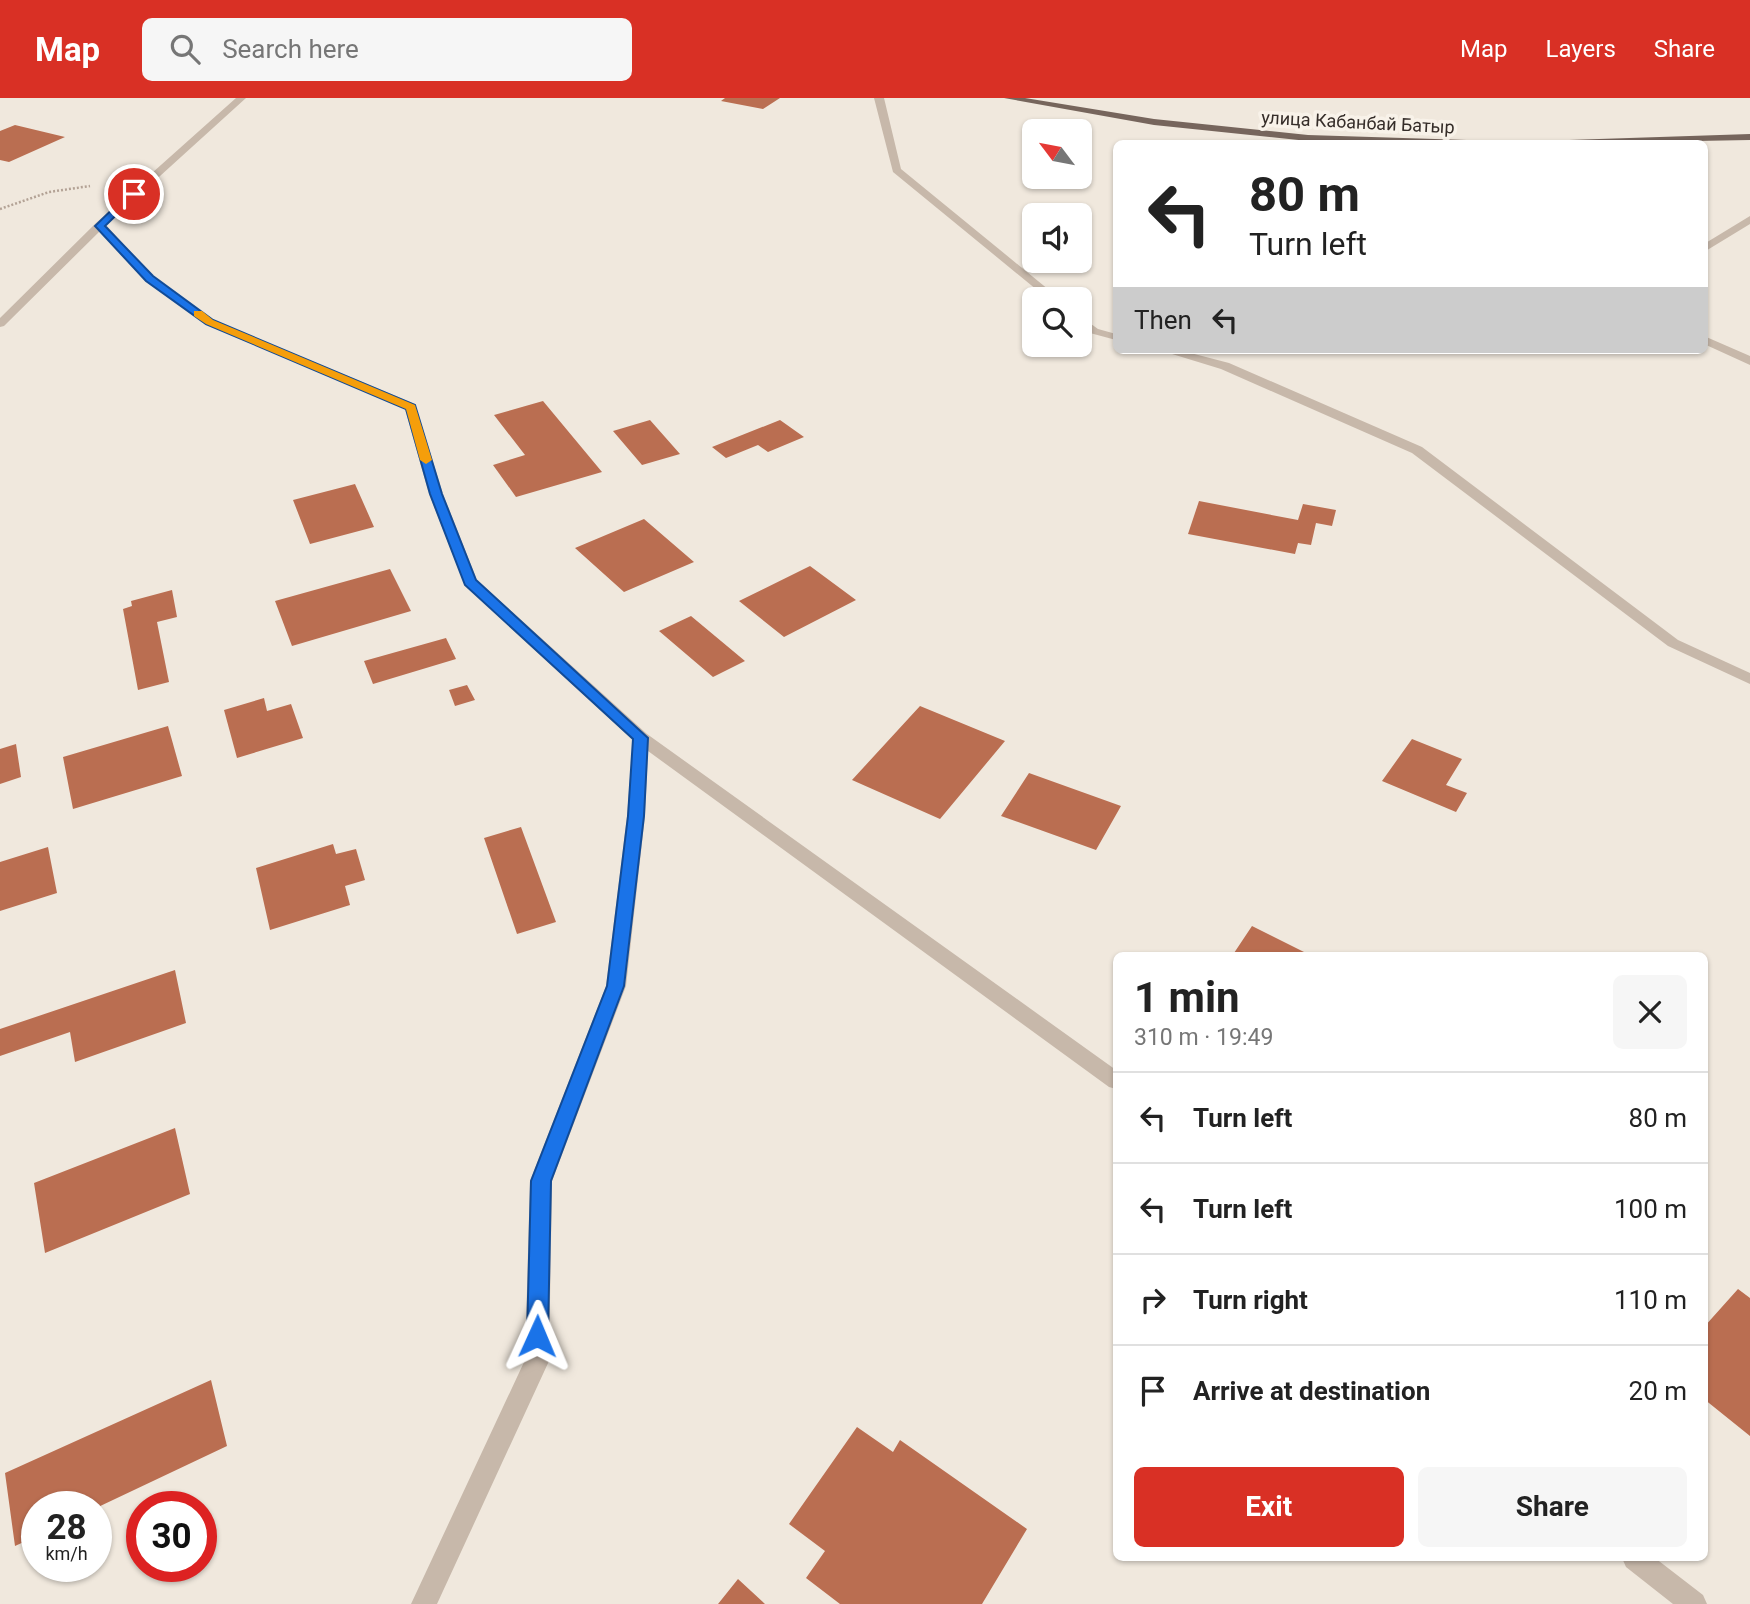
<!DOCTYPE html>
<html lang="en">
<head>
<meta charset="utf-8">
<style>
  body { margin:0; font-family:Roboto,sans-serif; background:#f6f6f6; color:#222; height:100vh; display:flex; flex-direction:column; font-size:26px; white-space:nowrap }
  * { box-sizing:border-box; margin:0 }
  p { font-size:23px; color:#767676 }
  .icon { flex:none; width:38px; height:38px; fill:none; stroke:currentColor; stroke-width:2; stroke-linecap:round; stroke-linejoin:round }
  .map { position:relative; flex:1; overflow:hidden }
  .drawer { position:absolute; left:1113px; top:854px; width:595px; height:609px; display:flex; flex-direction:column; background:#fff; border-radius:10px; box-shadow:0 2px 5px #0004 }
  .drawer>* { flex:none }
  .top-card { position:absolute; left:1113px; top:42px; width:595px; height:214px; border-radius:10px; box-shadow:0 2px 5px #0004; background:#fff; color:#222; overflow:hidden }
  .needle { width:46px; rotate:302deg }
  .controls { position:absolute; left:1022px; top:21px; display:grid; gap:14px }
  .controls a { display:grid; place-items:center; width:70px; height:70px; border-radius:10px; background:#fff; box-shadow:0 2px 5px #0004; font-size:35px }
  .speed { position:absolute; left:21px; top:1393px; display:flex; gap:14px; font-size:35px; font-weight:700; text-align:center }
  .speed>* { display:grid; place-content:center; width:91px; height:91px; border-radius:50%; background:#fff; box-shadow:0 2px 5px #0004; line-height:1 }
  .speed small { font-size:18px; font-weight:400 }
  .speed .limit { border:10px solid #d22; background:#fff; color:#111 }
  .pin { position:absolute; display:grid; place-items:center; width:60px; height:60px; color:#fff; margin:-30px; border:4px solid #fff; border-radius:50%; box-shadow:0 2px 7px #0007 }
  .me { position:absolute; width:77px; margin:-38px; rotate:1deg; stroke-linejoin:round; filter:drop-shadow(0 0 5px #0008) }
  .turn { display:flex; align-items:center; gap:24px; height:147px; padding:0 21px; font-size:32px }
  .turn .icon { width:91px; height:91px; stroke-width:2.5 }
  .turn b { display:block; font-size:49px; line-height:60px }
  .then { display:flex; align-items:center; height:66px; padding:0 21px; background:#0003; gap:14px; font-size:26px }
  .round { display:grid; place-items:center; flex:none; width:74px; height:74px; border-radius:10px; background:#f6f6f6 }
  .summary { display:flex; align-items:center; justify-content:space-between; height:119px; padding:0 21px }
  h1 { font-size:42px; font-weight:700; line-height:52px }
  .cta { display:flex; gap:14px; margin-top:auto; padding:14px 21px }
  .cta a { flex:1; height:80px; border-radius:10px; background:#d93025; color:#fff; font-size:28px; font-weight:700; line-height:80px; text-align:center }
  .cta a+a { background:#f6f6f6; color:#222 }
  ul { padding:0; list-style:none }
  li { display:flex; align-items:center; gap:21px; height:91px; padding:0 21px; border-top:2px solid #e0e0e0 }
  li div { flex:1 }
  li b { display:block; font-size:26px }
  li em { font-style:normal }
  header { display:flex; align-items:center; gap:42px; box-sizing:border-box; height:98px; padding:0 35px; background:#d93025; color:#fff }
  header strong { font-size:33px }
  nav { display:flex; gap:38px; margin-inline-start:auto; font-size:24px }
  .search { width:490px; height:63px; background:#f6f6f6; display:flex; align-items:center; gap:18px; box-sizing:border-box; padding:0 24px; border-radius:10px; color:#767676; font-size:26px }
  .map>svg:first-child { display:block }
</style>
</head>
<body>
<header>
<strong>Map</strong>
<div class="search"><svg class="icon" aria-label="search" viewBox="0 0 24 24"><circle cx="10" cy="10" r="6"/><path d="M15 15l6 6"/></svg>Search here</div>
<nav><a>Map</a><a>Layers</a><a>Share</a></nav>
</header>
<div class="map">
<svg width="1750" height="1506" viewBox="0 0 1750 1506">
  <rect width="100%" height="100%" fill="#f0e8dd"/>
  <path fill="#ba6e51" d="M725,0H780L763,11L721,3Z
    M15,27L65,39L9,64L0,62V33Z
    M543,303L602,374L516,399L493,367L525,357L494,317Z
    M650,322L680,356L642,367L613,333Z
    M780,322L804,339L768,354L758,347L726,360L712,349Z
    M355,386L374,429L310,446L293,402Z
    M1199,403L1298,422L1303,406L1336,412L1332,428L1316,425L1311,447L1298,445L1295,456L1188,436Z
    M644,421L694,464L624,494L575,450Z
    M810,468L856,502L784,539L739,503Z
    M390,471L411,513L292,548L275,503Z
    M172,492L177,519L157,524L169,584L138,592L123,511L132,508L131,503Z
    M691,518L745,563L713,579L659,533Z
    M446,540L456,561L373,586L364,563Z
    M467,587L475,602L455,608L449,592Z
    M264,600L267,613L291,606L303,640L237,660L224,612Z
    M920,608L1005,643L940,721L852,682Z
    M168,628L182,678L73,711L63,659Z
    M1412,641L1462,661L1446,687L1467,695L1456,714L1382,683Z
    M16,646L21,679L0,686V651Z
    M1029,675L1121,708L1096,752L1001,718Z
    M521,729L556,824L517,836L484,740Z
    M333,746L336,756L356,751L365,782L345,788L350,807L270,832L256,770Z
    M48,749L57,795L0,813V764Z
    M1252,828L1312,858H1232Z
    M175,872L186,925L75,964L70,934L0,958V931Z
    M175,1030L190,1096L45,1155L34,1085Z
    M1738,1191L1750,1200V1338L1704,1301V1229Z
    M211,1282L227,1348L96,1410L37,1409V1438L15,1448L5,1375Z
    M857,1329L893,1354L900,1342L1027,1431L982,1506H840L806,1480L825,1453L789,1426Z
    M738,1481L765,1506H718Z"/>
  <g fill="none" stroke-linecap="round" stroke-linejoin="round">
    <path stroke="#b3a295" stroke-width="2.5" stroke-dasharray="2 2" stroke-linecap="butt" d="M0,111L49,94L90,88"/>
    <path fill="#c7b8aa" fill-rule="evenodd" d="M236,0H246L106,127L153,179L213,222L415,306L443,396L477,482L647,636L1116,972V991L1109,989L648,653L645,718L626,888L552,1083L549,1263L437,1506H411L525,1262L530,1083L606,888L627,718L633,642L465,487L429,396L405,311L205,226L145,183L100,133L4,228L0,229V220L96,125Z
      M874,0H884L901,71L1060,201H1048L893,74Z
      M1750,118V126L1704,154V146Z
      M1080,218L1098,231L1116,236V242L1090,235L1080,227Z
      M1704,238L1750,258V267L1704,246Z
      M1159,252H1179L1229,265L1422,349L1678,542L1750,575V586L1668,548L1412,355L1221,271Z
      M1622,1460H1655L1703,1497L1707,1506H1673L1626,1469Z"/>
    <path fill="#76655c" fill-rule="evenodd" d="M1004,0H1025L1154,21L1308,37L1498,43L1502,46L1308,43L1154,27Z
      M1750,36V42L1535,46L1539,43Z"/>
  </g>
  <path fill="#1a73e8" stroke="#114b97" stroke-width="2" d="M130,94L138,96L105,128L153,178L213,222L415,307L442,396L476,482L648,640L644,718L624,888L551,1083L548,1238L545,1245L537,1248L530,1245L527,1238L531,1083L607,888L628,718L633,641L465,487L430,396L406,311L206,226L146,183L95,128Z"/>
  <path fill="#f59e0b" d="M194,213H202L213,222L415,307L432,362L426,366L420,362L406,311L206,226L194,218Z"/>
  <g text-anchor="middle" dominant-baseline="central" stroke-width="7" stroke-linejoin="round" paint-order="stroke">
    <g font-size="18" fill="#352d29" stroke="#f8f2e9">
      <text transform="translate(1358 24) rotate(3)">улица Кабанбай Батыр</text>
    </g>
  </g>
</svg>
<div class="controls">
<a><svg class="needle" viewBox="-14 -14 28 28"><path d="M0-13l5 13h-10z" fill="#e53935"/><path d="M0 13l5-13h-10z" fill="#767676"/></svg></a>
<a><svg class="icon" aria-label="sound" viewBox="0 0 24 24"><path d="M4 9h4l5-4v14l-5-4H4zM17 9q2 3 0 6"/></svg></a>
<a><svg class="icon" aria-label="search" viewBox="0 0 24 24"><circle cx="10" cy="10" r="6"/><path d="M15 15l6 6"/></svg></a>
</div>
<div class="speed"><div>28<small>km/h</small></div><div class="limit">30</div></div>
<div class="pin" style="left:134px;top:96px;background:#d93025"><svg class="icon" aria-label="arrive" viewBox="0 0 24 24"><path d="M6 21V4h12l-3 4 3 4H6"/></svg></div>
<svg class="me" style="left:537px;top:1238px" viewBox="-20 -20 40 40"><path d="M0-17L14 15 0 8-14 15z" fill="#1a73e8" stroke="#fff" stroke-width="4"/></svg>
<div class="top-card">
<div class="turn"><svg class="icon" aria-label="left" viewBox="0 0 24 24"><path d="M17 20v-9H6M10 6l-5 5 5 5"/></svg><div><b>80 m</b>Turn left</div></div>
<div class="then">Then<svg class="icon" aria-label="left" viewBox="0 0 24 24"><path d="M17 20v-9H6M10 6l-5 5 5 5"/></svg></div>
</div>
<section class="drawer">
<div class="summary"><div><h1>1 min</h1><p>310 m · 19:49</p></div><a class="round"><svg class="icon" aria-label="close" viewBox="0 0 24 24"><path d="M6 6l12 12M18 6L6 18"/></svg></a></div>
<ul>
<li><svg class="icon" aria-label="left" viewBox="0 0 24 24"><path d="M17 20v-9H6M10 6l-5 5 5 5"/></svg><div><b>Turn left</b></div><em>80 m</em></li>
<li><svg class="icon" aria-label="left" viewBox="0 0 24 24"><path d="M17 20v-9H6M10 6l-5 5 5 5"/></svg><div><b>Turn left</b></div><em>100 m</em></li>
<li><svg class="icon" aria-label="right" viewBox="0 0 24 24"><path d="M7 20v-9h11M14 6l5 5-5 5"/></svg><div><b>Turn right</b></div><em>110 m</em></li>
<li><svg class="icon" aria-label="arrive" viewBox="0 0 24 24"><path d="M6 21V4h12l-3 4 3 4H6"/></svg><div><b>Arrive at destination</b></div><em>20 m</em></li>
</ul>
<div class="cta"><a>Exit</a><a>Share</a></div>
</section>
</div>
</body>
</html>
